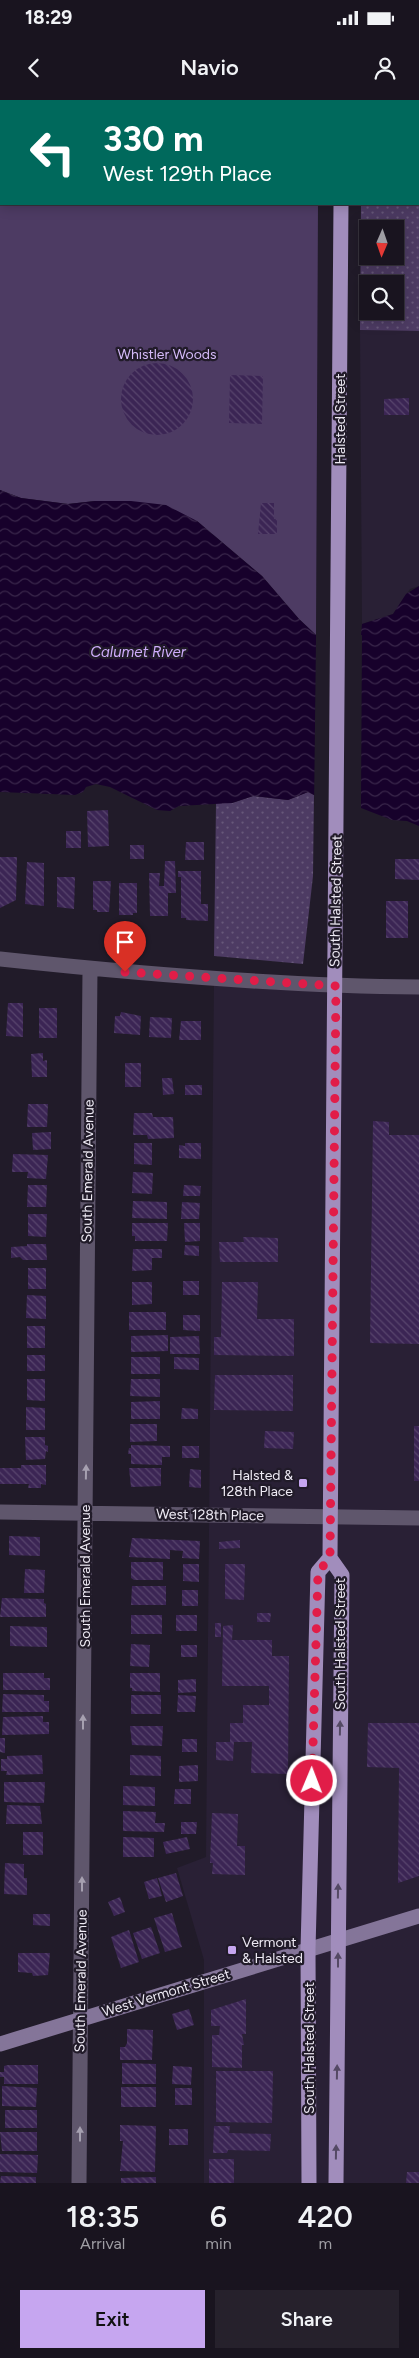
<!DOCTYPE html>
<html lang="en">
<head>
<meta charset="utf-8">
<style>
  body { margin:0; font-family:Figtree,sans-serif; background:#26212c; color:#f1f3f6; height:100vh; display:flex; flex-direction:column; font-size:19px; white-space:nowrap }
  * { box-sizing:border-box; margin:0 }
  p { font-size:16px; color:#9f9ea4 }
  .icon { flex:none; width:28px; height:28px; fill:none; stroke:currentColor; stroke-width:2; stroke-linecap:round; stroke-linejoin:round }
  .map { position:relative; height:2083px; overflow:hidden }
  .sheet { display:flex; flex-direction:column; background:#19141f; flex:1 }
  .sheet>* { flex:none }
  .hud { position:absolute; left:0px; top:0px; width:420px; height:105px; box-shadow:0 2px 12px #0003,0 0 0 1px #37333d; background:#00695c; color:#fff; overflow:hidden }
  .needle { width:32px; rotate:182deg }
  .buttons { position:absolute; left:359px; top:120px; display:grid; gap:10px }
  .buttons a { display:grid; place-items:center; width:45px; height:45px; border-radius:0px; background:#19141f; box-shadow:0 2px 12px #0003,0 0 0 1px #37333d; font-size:25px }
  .pin { position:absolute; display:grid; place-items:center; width:42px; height:42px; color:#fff; margin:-51px -21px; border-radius:50% 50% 50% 0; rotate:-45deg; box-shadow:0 0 5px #0007 }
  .pin .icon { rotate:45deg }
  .me { position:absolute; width:55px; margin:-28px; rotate:1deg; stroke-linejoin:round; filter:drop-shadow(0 0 4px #0008) }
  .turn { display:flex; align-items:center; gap:18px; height:105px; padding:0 20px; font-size:22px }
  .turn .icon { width:65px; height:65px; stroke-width:2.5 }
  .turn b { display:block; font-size:35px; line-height:42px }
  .eta { display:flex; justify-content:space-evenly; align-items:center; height:85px; text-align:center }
  .eta b { font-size:30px; font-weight:600; line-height:35px }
  .button { display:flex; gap:10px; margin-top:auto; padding:10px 20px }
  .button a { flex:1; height:58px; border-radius:0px; background:#c6a6f0; color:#111; font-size:20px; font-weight:600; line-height:58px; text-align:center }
  .button a+a { background:#26212c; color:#f1f3f6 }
  .status { display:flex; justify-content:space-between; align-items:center; height:35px; padding:0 25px; background:#19141f; direction:ltr }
  .status svg { height:14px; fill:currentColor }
  header { display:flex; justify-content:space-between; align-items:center; height:65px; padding:0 20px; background:#19141f; font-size:22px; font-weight:600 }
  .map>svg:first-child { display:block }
</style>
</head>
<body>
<div class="status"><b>18:29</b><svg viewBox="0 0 49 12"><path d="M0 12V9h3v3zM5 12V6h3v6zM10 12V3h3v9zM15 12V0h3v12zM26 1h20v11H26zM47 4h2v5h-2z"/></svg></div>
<header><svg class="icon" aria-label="back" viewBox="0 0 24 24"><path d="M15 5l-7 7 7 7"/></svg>Navio<svg class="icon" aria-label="person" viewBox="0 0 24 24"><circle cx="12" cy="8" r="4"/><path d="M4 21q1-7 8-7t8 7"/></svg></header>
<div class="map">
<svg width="419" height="2083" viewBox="0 0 419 2083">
  <defs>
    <pattern id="grass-dots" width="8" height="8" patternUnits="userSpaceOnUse" patternTransform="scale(1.25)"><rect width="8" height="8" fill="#4d3b63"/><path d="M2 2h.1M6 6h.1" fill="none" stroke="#67587a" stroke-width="1.8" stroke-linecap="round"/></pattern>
    <pattern id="water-waves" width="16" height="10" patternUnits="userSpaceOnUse" patternTransform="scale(1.25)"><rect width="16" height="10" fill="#17012b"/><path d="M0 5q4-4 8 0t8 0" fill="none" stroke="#39264a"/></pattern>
    <pattern id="building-back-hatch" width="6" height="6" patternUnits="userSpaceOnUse" patternTransform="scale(1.25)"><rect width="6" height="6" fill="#3b2554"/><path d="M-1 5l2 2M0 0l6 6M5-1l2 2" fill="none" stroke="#58456d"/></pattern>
  </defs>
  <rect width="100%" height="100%" fill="#211b29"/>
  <path fill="#292035" d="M360,230L419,231V486L410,489L393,514L362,524Z
    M214,881L419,891V2083H204V1860L177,1768L206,1757Z"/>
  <path fill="url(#grass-dots)" fill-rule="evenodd" d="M362,0H419V231L360,230L361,104H419V1ZM368,129H395V156H368ZM368,184H395V211H368Z
    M308,692L314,695L313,776L303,864L214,856L216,703H232L253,696L288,700Z"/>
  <path fill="#4d3b63" d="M0,0H319L1,1V104H318L316,535L299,519L262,476L197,421L95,401L68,404L21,398L0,390Z"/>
  <path fill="url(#water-waves)" d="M0,390L21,398L68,404L95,401H131L166,405L197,421L262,476L299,519L316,535H361L362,524L393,514L406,494L419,486V726L407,721L392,720L361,708H314V695L308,692L288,700L253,696L232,703L179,706L170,711L157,710L110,687L96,684L86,687L83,692L75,695L0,692Z"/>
  <path fill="#211b29" d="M316,535H362L361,708H314Z"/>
  <path fill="url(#building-back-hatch)" d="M121 299a36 36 0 1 1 72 0a36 36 0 1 1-72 0Z
    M230,275L263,276L262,324L229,323Z
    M409,298V315H384V299Z
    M261,403H274V419H277V434H258Z
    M108,710L109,746L88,747L87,711Z
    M66,731H81V748H66Z
    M186,742H204V760H185Z
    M130,745H144V759H130Z
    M0,757H17L16,800L0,808Z
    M395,759H419V780L395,779Z
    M165,761H175L176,793H168V816H150L149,773H160L159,786H164Z
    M27,762L44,763V806L25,804Z
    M178,771H201V804H208V821L186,820V818H181V777H178Z
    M57,777H75L74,809L57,807Z
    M93,781H111L109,812H97V810H93Z
    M119,783H137V813H133V815H119Z
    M386,801H408V838H386Z
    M8,903H23V937L6,936Z
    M39,908H57V938H39Z
    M121,912L141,916L140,935L114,933L115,916H120Z
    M150,917L172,918L171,938L149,937Z
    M181,921H201V940H179Z
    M43,953V961L47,960V977H32L31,954Z
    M125,963H141V987H125Z
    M162,978H172L174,994L163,995Z
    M185,985H202V995H185Z
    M28,1004H48L47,1027H27Z
    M134,1013H152L153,1017H173L174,1038L148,1039L147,1035H133Z
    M373,1021L389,1022V1035H419V1244L370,1243Z
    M51,1032V1049L33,1050L32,1033Z
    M134,1043H152V1065L134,1064Z
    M185,1043H201V1059L179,1058V1045L185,1046Z
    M13,1054L48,1055L46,1079L27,1078L28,1072H12Z
    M133,1072L153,1073L152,1094L132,1093Z
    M28,1085H47L46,1107H27Z
    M184,1085L201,1086L200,1096H183Z
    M133,1101L167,1102V1119L132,1118Z
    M182,1102L200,1103L199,1119H181Z
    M28,1114H47L46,1137L28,1136Z
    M132,1123H168L167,1141H135V1136H132Z
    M184,1123H200V1141L185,1142Z
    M243,1137L278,1138V1162H220L219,1142H244Z
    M27,1144H46L47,1160H23L20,1157L11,1158V1147L27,1146Z
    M185,1145L199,1146V1156L184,1155Z
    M133,1149H162V1158H152V1170L132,1171Z
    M28,1168H46V1189H28Z
    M183,1181H199V1195H183Z
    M132,1182H152V1204L132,1205Z
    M222,1182H258L257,1219H294V1256L214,1255V1237H221Z
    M27,1195L46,1196V1219L26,1218Z
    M129,1212H166V1230H129Z
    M183,1215H200V1231L183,1230Z
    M27,1226H45V1248H27Z
    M168,1235V1251L131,1252V1236Z
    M199,1236L200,1254H170V1237Z
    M27,1255H45V1271H27Z
    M131,1257H160V1274H131Z
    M174,1257L199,1258V1270L174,1269Z
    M215,1275H293V1311L214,1310Z
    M27,1279H45V1301L27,1300Z
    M131,1279H160V1297L130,1296Z
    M160,1301V1319H131V1302Z
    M26,1307L45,1308V1330H26Z
    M182,1308L198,1309V1319H181Z
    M130,1324H157V1341L130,1342Z
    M414,1326H419V1381H414Z
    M265,1331L294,1332L293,1349L264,1348Z
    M25,1337H45V1345L48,1346V1352L46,1351L45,1359L26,1360Z
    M131,1345L170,1346V1357H162V1365L131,1364V1354H128L129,1348H131Z
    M182,1346H199V1358H182Z
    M21,1365H46V1385L41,1384V1388H28L29,1384H0V1368H21Z
    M129,1368H161V1386L131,1387Z
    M190,1369L201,1370V1388L189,1387Z
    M9,1436L40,1437V1456L9,1455Z
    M132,1438L200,1441L199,1459L182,1458L183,1451L170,1450V1459L129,1457Z
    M240,1440V1448L219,1449V1442Z
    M131,1462H163V1480H134L131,1478Z
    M183,1464H199V1482L183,1481Z
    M225,1464H245L244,1500L225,1499Z
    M25,1469L45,1470L44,1493H24Z
    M132,1486H166V1505H131Z
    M182,1490H198V1506H182Z
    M2,1498L44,1499V1503L46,1504V1517H0Z
    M257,1513H271L270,1522H257Z
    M131,1515H162V1534H131Z
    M176,1515H197V1531H176Z
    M215,1523H221V1537H215Z
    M233,1525L232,1540H272V1556H289L288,1674L251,1673L252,1642H234L233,1661L216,1660V1642H230V1623H243V1605H269V1586H222L223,1526Z
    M10,1526L47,1527V1547L10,1546Z
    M131,1544L150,1545L149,1567L130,1566Z
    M181,1545H197V1557H181Z
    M3,1573H44V1578H50V1590H3Z
    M130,1573H160V1592L132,1591V1588H130Z
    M196,1579V1592L178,1593V1580Z
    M3,1594L44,1595V1601H49V1612H2Z
    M131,1595H161V1614H131Z
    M178,1595L196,1596L195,1612H177Z
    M43,1616V1622H49V1634L2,1635L3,1617Z
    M368,1623H419V1776L398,1783L399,1668L367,1667Z
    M130,1626H163L162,1646L132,1645Z
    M0,1638H5V1653L0,1652Z
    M182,1639H197V1652H182Z
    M42,1655L43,1674L6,1675L7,1671H1V1659H7V1656Z
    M130,1655L161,1656V1676L130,1675Z
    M198,1665V1681L179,1682V1666Z
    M4,1682H45L44,1703L4,1702Z
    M123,1686L155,1687V1706L123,1705Z
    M175,1689H191V1704H174Z
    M7,1705L40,1706L42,1724H6Z
    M123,1711L156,1712L155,1723H165L164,1732L123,1731Z
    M212,1713L238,1714L237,1746H245V1775L212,1774L213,1763H210Z
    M181,1722H197L196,1734H181Z
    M23,1732H43V1755H23Z
    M123,1737L154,1738V1757H123Z
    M187,1737L190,1749L166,1754L163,1742Z
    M5,1763L24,1764V1778H27V1795L4,1794Z
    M176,1773L183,1796L166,1802L158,1778Z
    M157,1778L162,1796L149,1799L144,1782Z
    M120,1797L125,1812L114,1816L108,1802Z
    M172,1813L182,1847L165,1852L154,1818Z
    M33,1814H50V1826L33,1825Z
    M151,1827L160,1853L142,1859L133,1833Z
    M129,1830L139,1862L121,1868L111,1837Z
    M18,1853H50L48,1875L33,1876L32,1873L18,1872Z
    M246,1899V1934H242L244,1945H242V1968L212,1967V1935H219L220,1926H211V1910Z
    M189,1909L194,1925L177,1930L172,1914Z
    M127,1929L153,1930L152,1960H120V1947H125L127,1943Z
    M122,1963L156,1964V1984H122Z
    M8,1965H38V1984H4V1977H0V1972H4V1966Z
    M173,1966L192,1967L191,1985L172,1984Z
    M216,1971H273L272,2023L216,2022Z
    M2,1986L37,1988L36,2007L2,2006Z
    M121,1987H156V2007H121Z
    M175,1988H192V2005H175Z
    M5,2010H37V2028H5Z
    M120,2025L156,2026L155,2072L120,2071L123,2041H120Z
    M214,2026H230L229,2033L271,2034L270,2051L228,2050L227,2053H213Z
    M169,2029H188V2045H169Z
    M0,2032H37V2051H2Z
    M0,2054L38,2055L37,2073L0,2072Z
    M209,2059H234V2083H209Z
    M407,2072H419V2083H406Z
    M1,2076L36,2077V2083H0Z
    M156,2077V2083H121V2078Z"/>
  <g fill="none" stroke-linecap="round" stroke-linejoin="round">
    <path stroke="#5f566c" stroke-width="15" d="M0,859C139,874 279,886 419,887
      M0,1412L419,1418
      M79,2083L90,869"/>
    <path stroke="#847599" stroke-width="15" d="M0,1944L419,1816"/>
    <path stroke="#a18dbc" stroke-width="15" d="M341,1V0
      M309,2083L308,1849L318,1472L330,1458
      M336,2083L342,1475L330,1458L341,104"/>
  </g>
  <defs><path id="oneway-solid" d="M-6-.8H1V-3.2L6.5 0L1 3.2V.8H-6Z" transform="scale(1.25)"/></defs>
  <g fill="#a6a0b0">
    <use href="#oneway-solid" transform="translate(86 1372) rotate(-89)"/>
    <use href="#oneway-solid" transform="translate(83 1622) rotate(-90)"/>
    <use href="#oneway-solid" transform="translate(82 1784) rotate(-90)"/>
    <use href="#oneway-solid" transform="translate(80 2034) rotate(-90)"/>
  </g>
  <g fill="#544964">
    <use href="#oneway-solid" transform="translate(340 1628) rotate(-89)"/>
    <use href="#oneway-solid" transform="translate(338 1791) rotate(-89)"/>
    <use href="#oneway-solid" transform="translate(338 1860) rotate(-90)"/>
    <use href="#oneway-solid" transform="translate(337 1972) rotate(-89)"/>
    <use href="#oneway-solid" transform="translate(336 2052) rotate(-89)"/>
  </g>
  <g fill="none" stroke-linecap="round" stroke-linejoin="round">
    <path stroke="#e11d48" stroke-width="9" stroke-dasharray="0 16.2" d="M125,872L336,886L330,1458L318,1472L312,1681"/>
  </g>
  <g fill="#c6a6f0" stroke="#211b29" stroke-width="2">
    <rect x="298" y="1378" width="10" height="10" rx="2.5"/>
    <rect x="227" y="1845" width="10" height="10" rx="2.5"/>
  </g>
  <g text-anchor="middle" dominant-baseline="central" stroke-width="4.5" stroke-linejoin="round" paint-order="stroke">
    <g font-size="14" fill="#d5baf9" stroke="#211b29">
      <text x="167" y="254">Whistler Woods</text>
    </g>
    <g font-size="14" fill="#eeeaf4" stroke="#211b29">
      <text transform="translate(340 319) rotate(-90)">Halsted Street</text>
      <text transform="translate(336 801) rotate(-89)">South Halsted Street</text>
      <text transform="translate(88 1071) rotate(-89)">South Emerald Avenue</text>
      <text transform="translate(210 1415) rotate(1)">West 128th Place</text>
      <text transform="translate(85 1476) rotate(-90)">South Emerald Avenue</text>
      <text transform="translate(340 1544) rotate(-90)">South Halsted Street</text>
      <text transform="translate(81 1881) rotate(-89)">South Emerald Avenue</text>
      <text transform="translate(166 1893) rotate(-17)">West Vermont Street</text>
      <text transform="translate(309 1948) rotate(-90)">South Halsted Street</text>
    </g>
    <g font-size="14" fill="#eeeaf4" stroke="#211b29" text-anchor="end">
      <text x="293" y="1375">Halsted &amp;<tspan x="293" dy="16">128th Place</tspan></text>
      <text x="242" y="1842" text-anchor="start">Vermont<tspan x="242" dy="16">&amp; Halsted</tspan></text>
    </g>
    <g font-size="15" font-style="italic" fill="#cfadfc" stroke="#211b29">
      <text x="138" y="552">Calumet River</text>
    </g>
  </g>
</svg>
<div class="buttons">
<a><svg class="needle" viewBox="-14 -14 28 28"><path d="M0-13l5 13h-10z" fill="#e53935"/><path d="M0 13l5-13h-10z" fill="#9f9ea4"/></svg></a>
<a><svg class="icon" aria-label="search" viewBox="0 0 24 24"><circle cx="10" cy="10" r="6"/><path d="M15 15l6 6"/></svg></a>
</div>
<div class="pin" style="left:125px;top:872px;background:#d93025"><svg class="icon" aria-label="arrive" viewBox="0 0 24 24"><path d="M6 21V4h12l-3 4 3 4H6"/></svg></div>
<svg class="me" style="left:312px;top:1681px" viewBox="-20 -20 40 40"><circle r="17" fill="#e11d48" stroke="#fff" stroke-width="3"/><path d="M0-11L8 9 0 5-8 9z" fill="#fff"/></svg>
<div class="hud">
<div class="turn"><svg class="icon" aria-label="left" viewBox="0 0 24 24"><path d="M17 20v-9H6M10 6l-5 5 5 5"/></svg><div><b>330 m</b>West 129th Place</div></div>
</div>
</div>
<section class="sheet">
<div class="eta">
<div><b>18:35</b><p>Arrival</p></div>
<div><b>6</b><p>min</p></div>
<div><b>420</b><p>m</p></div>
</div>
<div class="button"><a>Exit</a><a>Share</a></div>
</section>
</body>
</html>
